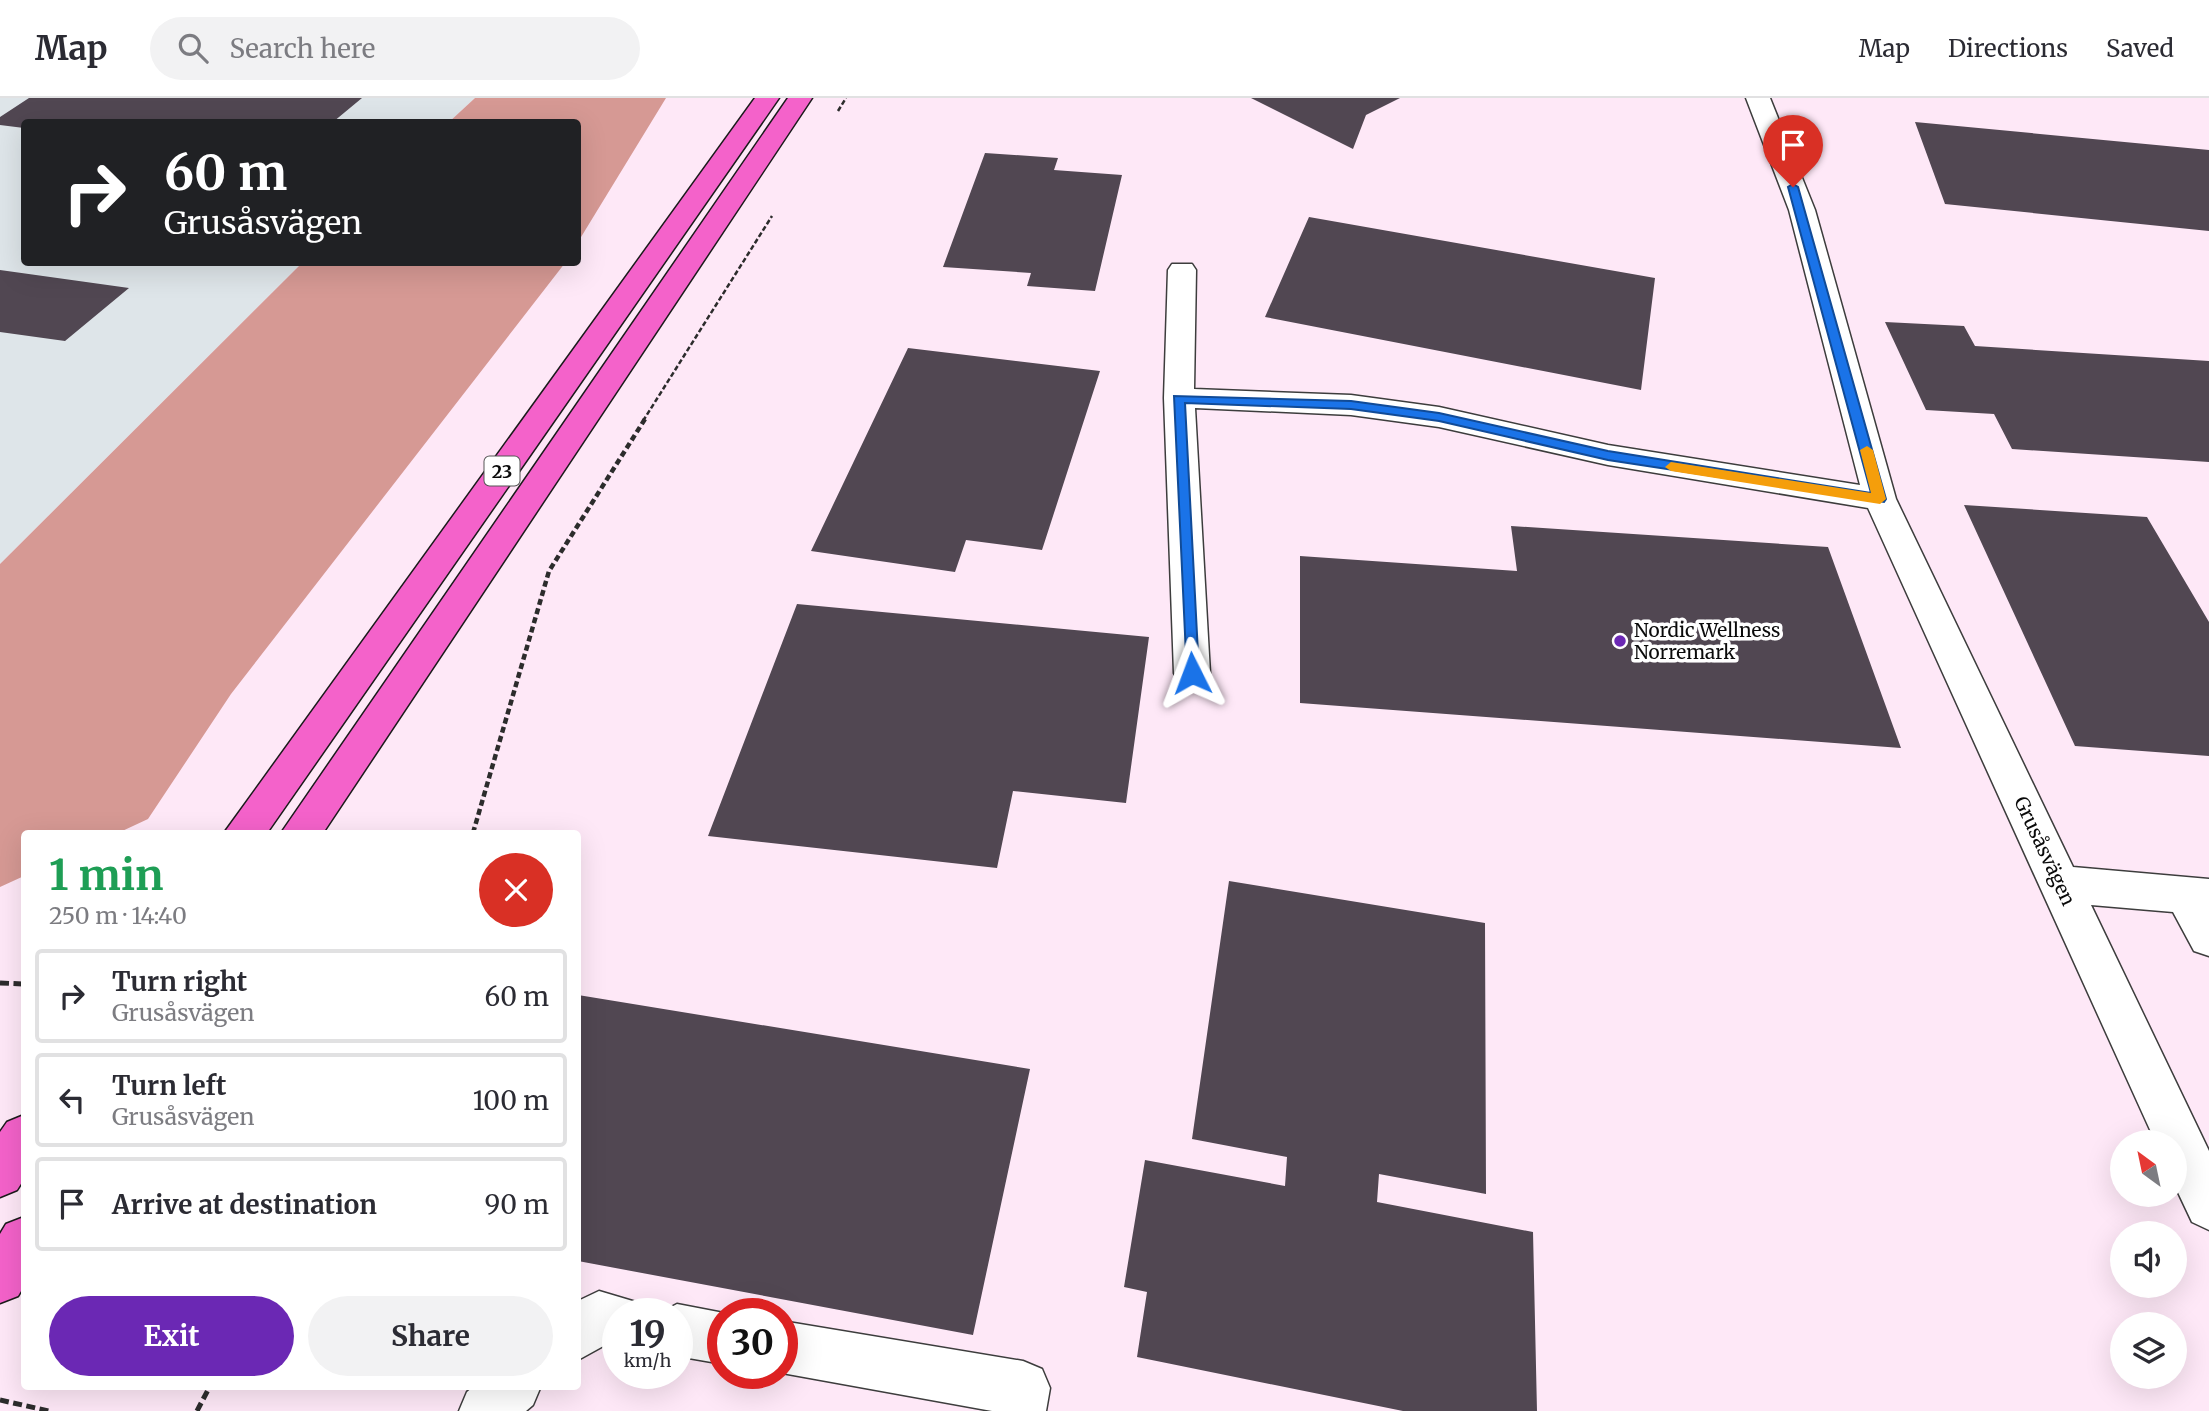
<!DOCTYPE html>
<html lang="en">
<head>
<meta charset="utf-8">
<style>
  body { margin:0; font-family:Merriweather,serif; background:#f2f2f3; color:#2b2b33; height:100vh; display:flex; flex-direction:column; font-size:26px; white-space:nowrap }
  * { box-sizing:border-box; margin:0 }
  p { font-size:23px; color:#7c7c81 }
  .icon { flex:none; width:38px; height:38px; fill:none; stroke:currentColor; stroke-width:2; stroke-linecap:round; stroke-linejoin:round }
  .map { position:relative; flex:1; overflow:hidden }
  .drawer { position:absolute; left:21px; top:732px; width:560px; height:560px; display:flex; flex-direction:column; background:#fff; border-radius:7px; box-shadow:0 7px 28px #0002 }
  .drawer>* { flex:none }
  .top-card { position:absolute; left:21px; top:21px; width:560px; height:147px; border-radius:7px; box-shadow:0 7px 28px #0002; background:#202124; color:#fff; overflow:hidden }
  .needle { width:46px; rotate:327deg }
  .tools { position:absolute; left:2110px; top:1032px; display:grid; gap:14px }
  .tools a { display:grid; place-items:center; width:77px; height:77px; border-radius:50%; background:#fff; box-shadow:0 7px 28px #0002; font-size:35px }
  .speed { position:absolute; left:602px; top:1200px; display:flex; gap:14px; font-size:35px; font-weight:700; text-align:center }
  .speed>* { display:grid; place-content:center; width:91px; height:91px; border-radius:50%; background:#fff; box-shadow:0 7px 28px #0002; line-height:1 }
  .speed small { font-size:18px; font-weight:400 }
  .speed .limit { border:10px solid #d22; background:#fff; color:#111 }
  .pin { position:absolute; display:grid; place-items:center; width:60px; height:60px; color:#fff; margin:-72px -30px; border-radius:50% 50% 50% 0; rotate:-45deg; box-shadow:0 0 7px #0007 }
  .pin .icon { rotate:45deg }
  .me { position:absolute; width:77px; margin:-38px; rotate:357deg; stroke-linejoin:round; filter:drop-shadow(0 0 5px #0008) }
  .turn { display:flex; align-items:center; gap:24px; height:147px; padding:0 28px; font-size:32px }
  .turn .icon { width:91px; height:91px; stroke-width:2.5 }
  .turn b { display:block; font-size:49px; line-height:60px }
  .round { display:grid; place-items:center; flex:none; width:74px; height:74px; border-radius:37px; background:#f2f2f3 }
  .headline { display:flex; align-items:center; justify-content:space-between; height:119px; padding:0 28px }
  h1 { font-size:42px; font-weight:700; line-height:52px; color:#1e9e55 }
  .primary-button { display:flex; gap:14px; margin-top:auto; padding:14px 28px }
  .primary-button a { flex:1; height:80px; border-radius:42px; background:#6b28b4; color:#fff; font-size:28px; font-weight:700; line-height:80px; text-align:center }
  .primary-button a+a { background:#f2f2f3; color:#2b2b33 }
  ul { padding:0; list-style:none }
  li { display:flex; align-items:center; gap:21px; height:94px; margin:0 14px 10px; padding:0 14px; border:4px solid #e1e1e2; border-radius:7px }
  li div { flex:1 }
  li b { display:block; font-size:26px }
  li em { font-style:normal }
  header { display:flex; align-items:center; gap:42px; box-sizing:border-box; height:98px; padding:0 35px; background:#fff; border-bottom:2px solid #e1e1e2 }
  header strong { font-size:33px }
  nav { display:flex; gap:38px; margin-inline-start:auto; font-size:24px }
  .search { width:490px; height:63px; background:#f2f2f3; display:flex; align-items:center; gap:18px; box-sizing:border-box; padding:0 24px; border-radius:38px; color:#7c7c81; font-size:26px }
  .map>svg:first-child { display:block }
</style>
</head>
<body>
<header>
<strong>Map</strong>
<div class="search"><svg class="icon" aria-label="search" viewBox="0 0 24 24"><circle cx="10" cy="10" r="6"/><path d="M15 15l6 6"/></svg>Search here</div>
<nav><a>Map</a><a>Directions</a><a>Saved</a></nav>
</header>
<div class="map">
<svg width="2209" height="1313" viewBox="0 0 2209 1313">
  <rect width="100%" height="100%" fill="#fee8f7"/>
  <path fill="#dee5e9" d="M0,0H475L449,24H24V164L302,165L0,466Z"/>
  <path fill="#d69994" d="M475,0H666L578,144V24H449Z
    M302,165H565L231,596L148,721L118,735H24V778L0,789V466Z"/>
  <path fill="#514752" d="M29,0H362L333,24H24V30L0,27V19Z
    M1251,0H1400L1366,17L1353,51Z
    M1915,24L2209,52V133L1945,106Z
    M985,55L1058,60L1054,72L1122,77L1095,193L1027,188L1031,175L943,169Z
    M1309,119L1655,180L1641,292L1265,219Z
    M0,172L129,190L65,243L0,234Z
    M1885,224L1964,228L1975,248L2209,263V364L2012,351L1994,316L1926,312Z
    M908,250L1100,273L1042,452L966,442L955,474L811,453Z
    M1964,407L2147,419L2209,524V658L2075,648Z
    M1511,428L1828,449L1901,650L1300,605V458L1517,473Z
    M797,506L1149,539L1126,705L1013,693L997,770L708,738Z
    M1229,783L1485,825L1486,1096L1379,1076L1377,1104L1533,1134L1537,1313H1403L1137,1259L1147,1194L1124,1189L1145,1062L1285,1088L1287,1059L1192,1041Z
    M578,897L1030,971L973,1237L578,1163Z"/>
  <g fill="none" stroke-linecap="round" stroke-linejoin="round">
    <defs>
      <path id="minor" d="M1746,0H1770L1815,112L1896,401L2073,769L2209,781V858L2194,853L2173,814L2091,807L2209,1053V1132L2192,1124L2175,1088V1045H2156L1868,410L1608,367L1439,329L1351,317L1195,310L1210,575L1205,585L1192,589L1179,585L1174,575L1164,300L1168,172L1172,166H1192L1196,172L1194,291L1351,297L1439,309L1608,347L1860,387L1789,112Z
        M599,1193L636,1204L641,1216H618V1248L607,1246L578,1262V1203Z
        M677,1206L729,1216H723V1266L677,1258V1216H658Z
        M782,1223L1023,1263L1042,1271L1050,1290L1046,1313H992L782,1275Z
        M474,1288H541L533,1307L526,1313H459L467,1294Z"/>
      <path id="major" d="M755,0H779L267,735H224Z
        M788,0H812L323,735H281Z
        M24,1017V1081L17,1092L0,1099V1034L7,1024Z
        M24,1119V1188L18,1198L0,1205V1136L6,1126Z"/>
    </defs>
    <use href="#minor" stroke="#3d3d3d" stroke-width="3"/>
    <use href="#major" stroke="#1b1b1b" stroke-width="3"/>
    <path stroke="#2c2c2c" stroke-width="2.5" stroke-dasharray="5 2.5" stroke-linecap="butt" d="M838,13L846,0
      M643,323L772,118"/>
    <path stroke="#2c2c2c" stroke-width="4.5" stroke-dasharray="6 3.5" stroke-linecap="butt" d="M473,735L549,473L645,321"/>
    <path stroke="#2c2c2c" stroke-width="5" stroke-dasharray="9 4.5" stroke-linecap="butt" d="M0,885L24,886
      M0,1302L49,1313
      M197,1313L210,1288"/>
    <use href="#minor" fill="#fff" fill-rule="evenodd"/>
    <use href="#major" fill="#f462ca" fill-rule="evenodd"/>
  </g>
  <path fill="#1a73e8" stroke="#114b97" stroke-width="2" d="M1793,86L1798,89L1886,401L1884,404L1608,362L1439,323L1351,311L1185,305L1199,575L1192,580L1187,579L1174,298L1351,303L1439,315L1608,353L1871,395L1788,89Z"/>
  <path fill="#f59e0b" d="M1867,348L1873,352L1886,401L1880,406L1671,373L1665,369L1671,364L1871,395L1860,352Z"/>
  <circle fill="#6b28b4" stroke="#fff" stroke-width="2.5" cx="1620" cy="543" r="7"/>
  <g text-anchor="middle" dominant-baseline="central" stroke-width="7" stroke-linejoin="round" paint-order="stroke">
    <rect fill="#fff" stroke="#545454" stroke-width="2" x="484.5" y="358.5" width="35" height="29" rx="5"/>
    <g font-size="18" font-weight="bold" fill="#0a0a0a">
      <text x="502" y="373">23</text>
    </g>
    <g font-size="19" fill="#0a0a0a" stroke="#fff" text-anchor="start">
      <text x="1634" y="532">Nordic Wellness<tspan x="1634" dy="22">Norremark</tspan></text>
    </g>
    <g font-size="19" fill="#0a0a0a" stroke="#fff">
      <text transform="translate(2045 753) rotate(65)">Grusåsvägen</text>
    </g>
  </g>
</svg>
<div class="tools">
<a><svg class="needle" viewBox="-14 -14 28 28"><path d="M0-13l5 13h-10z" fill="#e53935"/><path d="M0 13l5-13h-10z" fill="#7c7c81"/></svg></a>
<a><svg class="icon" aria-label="sound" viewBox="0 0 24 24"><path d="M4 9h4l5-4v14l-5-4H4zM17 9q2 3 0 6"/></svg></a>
<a><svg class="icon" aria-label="layers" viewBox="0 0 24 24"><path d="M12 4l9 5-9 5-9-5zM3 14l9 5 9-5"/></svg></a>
</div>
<div class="speed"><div>19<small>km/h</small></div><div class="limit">30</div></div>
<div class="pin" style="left:1793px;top:89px;background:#d93025"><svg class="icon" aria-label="arrive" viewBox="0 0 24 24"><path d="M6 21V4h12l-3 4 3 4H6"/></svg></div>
<svg class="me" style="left:1192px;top:575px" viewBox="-20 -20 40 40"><path d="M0-17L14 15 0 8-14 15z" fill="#1a73e8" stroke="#fff" stroke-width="4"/></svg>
<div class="top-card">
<div class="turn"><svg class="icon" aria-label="right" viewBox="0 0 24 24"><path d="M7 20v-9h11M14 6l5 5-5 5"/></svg><div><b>60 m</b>Grusåsvägen</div></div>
</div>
<section class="drawer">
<div class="headline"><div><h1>1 min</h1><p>250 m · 14:40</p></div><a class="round" style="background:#d93025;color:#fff"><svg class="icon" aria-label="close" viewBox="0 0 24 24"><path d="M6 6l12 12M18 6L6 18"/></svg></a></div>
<ul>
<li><svg class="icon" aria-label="right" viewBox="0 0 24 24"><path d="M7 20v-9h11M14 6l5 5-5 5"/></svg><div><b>Turn right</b><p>Grusåsvägen</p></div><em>60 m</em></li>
<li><svg class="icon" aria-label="left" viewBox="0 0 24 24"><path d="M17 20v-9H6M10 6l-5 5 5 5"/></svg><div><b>Turn left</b><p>Grusåsvägen</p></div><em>100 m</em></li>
<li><svg class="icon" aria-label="arrive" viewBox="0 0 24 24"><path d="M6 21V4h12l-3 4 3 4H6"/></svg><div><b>Arrive at destination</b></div><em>90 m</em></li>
</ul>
<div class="primary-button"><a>Exit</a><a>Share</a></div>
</section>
</div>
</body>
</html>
